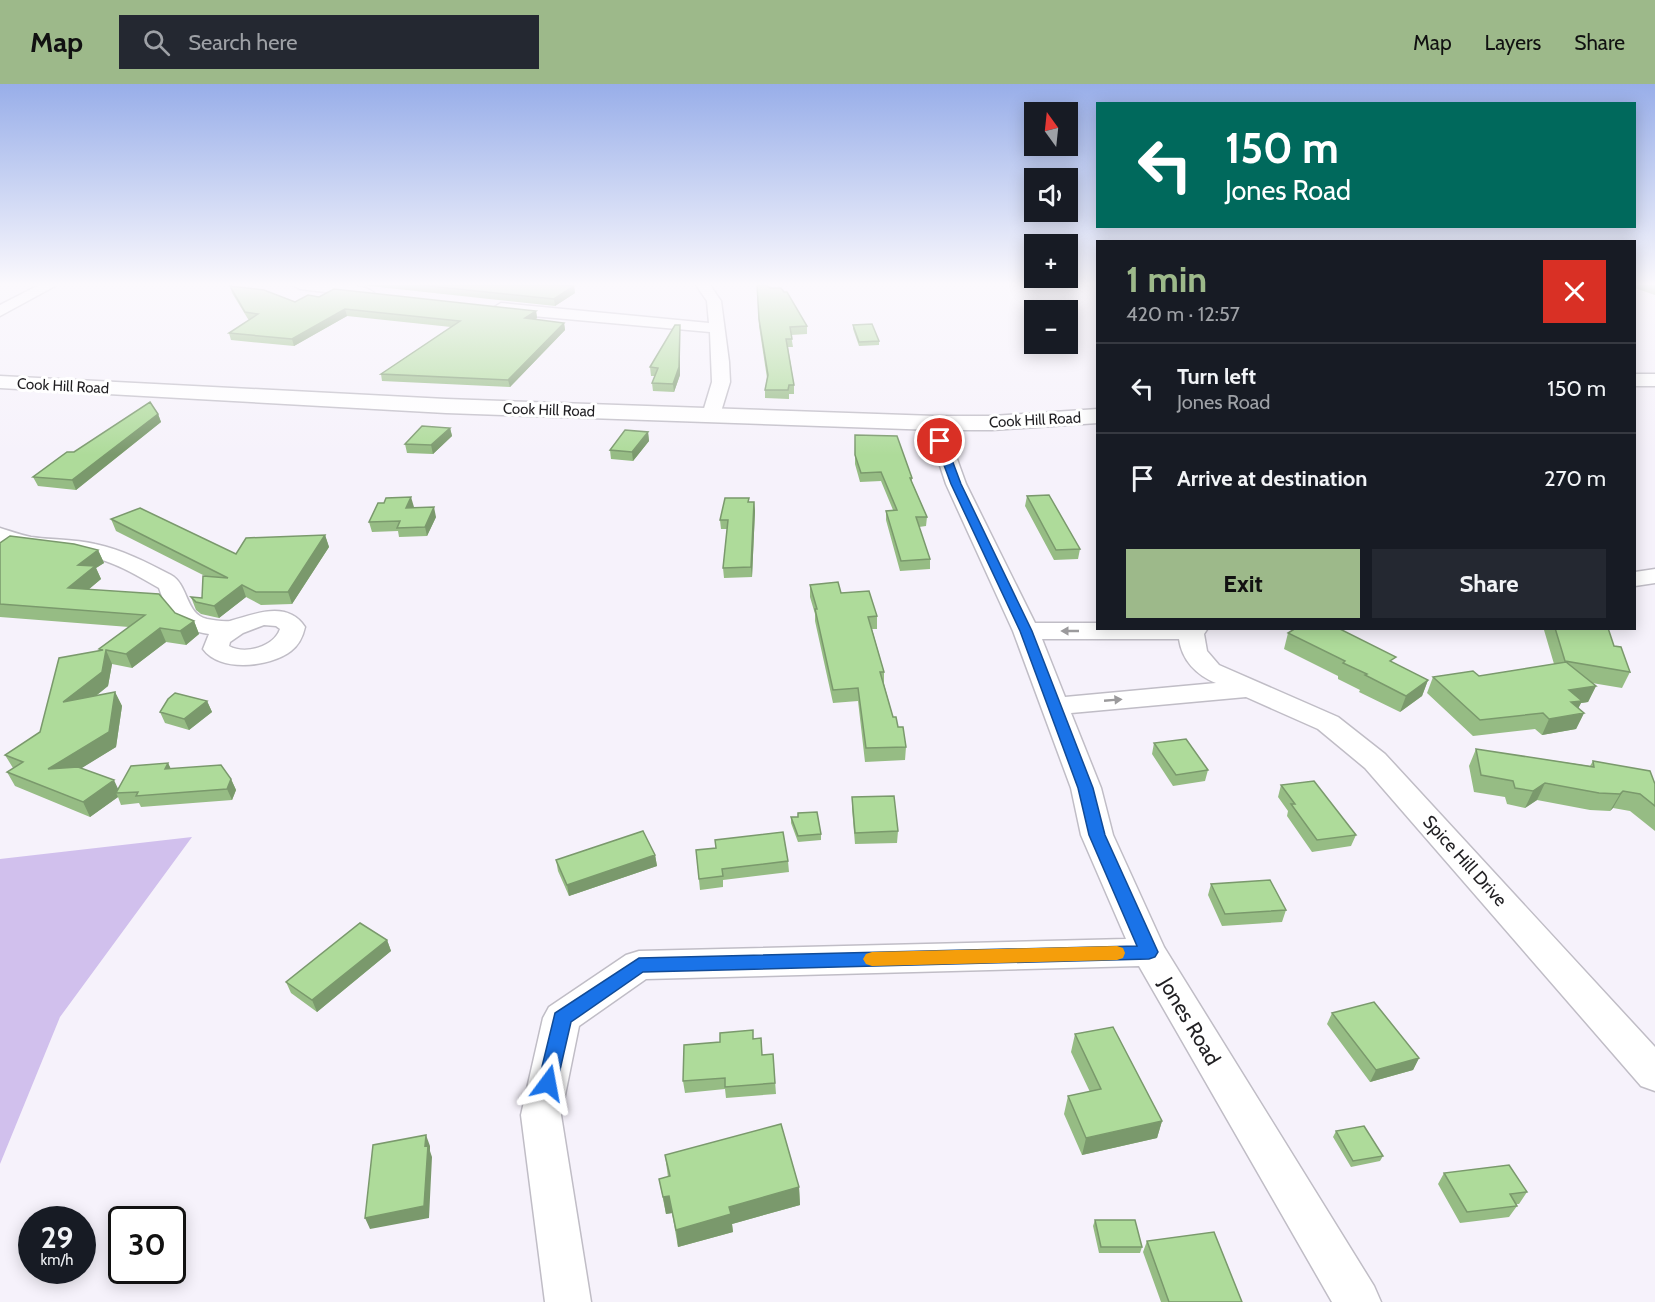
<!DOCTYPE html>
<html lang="en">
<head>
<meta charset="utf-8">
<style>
  body { margin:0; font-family:Cabin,sans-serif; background:#242831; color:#f1f3f6; height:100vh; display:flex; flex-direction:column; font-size:22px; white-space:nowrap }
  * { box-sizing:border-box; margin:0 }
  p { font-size:20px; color:#9ea1a6 }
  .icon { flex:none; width:33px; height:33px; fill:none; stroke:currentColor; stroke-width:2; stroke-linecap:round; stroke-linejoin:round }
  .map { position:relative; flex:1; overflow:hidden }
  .drawer { position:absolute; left:1096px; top:156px; width:540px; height:390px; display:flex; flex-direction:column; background:#171b24; border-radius:0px; box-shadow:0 3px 15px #0003 }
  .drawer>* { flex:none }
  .hud { position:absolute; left:1096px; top:18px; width:540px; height:126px; border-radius:0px; box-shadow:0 3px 15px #0003; background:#00695c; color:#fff; overflow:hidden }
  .needle { width:39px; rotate:345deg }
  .buttons { position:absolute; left:1024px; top:18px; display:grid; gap:12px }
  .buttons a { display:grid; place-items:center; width:54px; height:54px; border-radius:0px; background:#171b24; box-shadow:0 3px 15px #0003; font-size:30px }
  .speed { position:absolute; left:18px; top:1122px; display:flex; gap:12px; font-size:30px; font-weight:700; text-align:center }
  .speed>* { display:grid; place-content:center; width:78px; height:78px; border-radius:50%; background:#171b24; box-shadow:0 3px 15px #0003; line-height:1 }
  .speed small { font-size:15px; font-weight:400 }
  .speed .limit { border:3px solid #111; border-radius:9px; background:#fff; color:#111 }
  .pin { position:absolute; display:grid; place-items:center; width:51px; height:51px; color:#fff; margin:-26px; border:3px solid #fff; border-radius:50%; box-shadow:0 2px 6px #0007 }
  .me { position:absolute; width:66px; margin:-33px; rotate:13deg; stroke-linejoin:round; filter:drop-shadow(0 0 4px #0008) }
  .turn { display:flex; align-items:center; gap:21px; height:126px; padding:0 30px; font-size:27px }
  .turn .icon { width:78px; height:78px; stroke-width:2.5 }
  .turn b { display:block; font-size:42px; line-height:51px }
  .round { display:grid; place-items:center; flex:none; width:63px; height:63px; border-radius:0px; background:#242831 }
  .head { display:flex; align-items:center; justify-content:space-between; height:102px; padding:0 30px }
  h1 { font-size:36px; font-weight:700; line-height:45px; color:#9db98a }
  .cta { display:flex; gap:12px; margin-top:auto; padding:12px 30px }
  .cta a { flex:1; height:69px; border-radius:0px; background:#9db98a; color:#111; font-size:24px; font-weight:700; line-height:69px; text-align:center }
  .cta a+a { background:#242831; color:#f1f3f6 }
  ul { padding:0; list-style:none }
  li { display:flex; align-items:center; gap:18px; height:90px; padding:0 30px; border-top:2px solid #363941 }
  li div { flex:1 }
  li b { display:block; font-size:22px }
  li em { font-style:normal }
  header { display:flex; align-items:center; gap:36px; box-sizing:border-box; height:84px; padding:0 30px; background:#9db98a; color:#111 }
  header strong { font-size:28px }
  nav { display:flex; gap:33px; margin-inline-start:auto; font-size:21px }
  .search { width:420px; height:54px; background:#242831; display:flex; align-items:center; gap:15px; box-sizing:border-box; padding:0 21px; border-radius:0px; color:#9ea1a6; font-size:22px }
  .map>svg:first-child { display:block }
</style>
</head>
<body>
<header>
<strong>Map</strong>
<div class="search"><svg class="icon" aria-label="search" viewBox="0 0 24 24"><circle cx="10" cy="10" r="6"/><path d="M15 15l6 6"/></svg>Search here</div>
<nav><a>Map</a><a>Layers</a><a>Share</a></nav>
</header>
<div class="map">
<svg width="1655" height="1218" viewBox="0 0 1655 1218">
  <rect width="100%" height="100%" fill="#f6f2fb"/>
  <path fill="#d1c0ed" d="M192,753L60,933L0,1080V775Z"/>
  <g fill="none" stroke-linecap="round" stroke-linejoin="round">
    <defs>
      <path id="minor" d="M39,201H57L0,232V221Z
        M293,201C310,201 363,197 374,209L367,213L300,205Z
        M696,201H710L721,217L729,278L730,298L720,331L718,335H704L702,331L712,298L710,248L501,229L493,224L501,219L709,239L707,217Z
        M935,333L942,335L944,339L966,400L1035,539H1098V544H1208L1204,550L1207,567L1219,581L1338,633L1385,670L1655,963V1007L1641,1002L1365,684L1318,645L1246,613L1071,629L1101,704L1113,751L1164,863L1374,1202L1381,1218H1332L1139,882L646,895L579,942L561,1031L591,1218H545L521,1031L543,934L549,923L626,871L639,867L1126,855L1081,751L1071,704L1013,547L946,400L926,339L928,335ZM1042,555H1179C1182,576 1196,591 1216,599L1065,613Z
        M0,444C10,447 21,451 31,453C52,456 74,455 95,460C123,466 146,478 171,491C189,501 185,530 207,535C214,536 224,538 230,537C255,530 287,516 305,543C303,552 299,561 291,567C270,583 220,589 203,565L209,550C177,545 169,533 159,504C138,492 117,479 92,473C61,466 32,468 0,458ZM264,541L276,542L280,545C274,563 245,571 229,562L230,558L243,549Z
        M1655,485V499L1635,502V488Z"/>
      <path id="tertiary" d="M1635,290H1655V302H1635Z
        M0,292L446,315L935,332H992L1098,325V339L992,346H935L446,329L0,304Z"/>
    </defs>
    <use href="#minor" stroke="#c0bdc6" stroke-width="3"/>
    <use href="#tertiary" stroke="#c0bdc6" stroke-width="3"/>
    <use href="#minor" fill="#fff" fill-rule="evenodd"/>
    <use href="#tertiary" fill="#fff" fill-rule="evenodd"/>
  </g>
  <path fill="#96bc84" d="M360,201H559L574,202L575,209L555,222Z
    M757,201L807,242V250L791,251L793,263H788L794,301V310H789V315L765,314V306L767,294L759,242Z
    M1635,201H1655V211L1635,204Z
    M230,202L295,218L319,213L536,227L537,234L535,236L564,239L565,246L510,303L382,297L381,290L451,243L347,232L294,262L231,256L229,249L249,236L248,235L232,209Z
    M680,241V291L674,308L653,307L652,299L655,292H651L650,283Z
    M853,241L879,257V261L859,262L853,245Z
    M158,330L161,338L76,406L38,402L33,393L74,368Z
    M450,344L452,352L433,370L407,369L405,360Z
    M648,348L649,357L633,377L611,375L610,366Z
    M855,351L912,394V398L927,433L926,442L919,443L930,475V485L900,487L886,436V427L893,426L881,397L860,398L855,380Z
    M1027,412L1080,465L1078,475L1054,476L1025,422Z
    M749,414V418H754L755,427L752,493L724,494L723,484L727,445H721L720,436Z
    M414,423L413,424L436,433L427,452L399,453L398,447L372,448L369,438Z
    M111,435L236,470L325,451L329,463L292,520L261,521L246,513L219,534L201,530L196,526L191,513L202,514L205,492L116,447Z
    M0,459L98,466L104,479L96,484L101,495L89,505L175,529L194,537L199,550L186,561L166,558L132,584L112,580L108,602L96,612L115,608L122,622L116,663L81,684L118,705L168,679L171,685L231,695L236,706L232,716L141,723L139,719L121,721L118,713L90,733L15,702L7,688L13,684L5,671L40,648L100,566L99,565L129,543L0,533Z
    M810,501L841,509L877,532V545H872L884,588V600L893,633L898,643L906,663L905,676L865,678L858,617L833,619L815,537V530L810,513Z
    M1539,544H1608L1614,562L1630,588L1622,604L1592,599L1596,602L1588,618L1581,619L1578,624L1584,629L1576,645L1542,651L1535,645L1473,652L1427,609L1433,593L1479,592L1554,580L1544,546H1539Z
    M1288,549L1394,579L1428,596L1422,612L1400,628L1359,608L1360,606L1338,595V592L1284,565Z
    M207,617L212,628L189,646L165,639L160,628Z
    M1154,659L1208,686L1205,697L1173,702L1152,670Z
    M1476,665L1590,682L1593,677L1655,700V747L1630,727L1613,724L1610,727L1590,726L1537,716L1525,724L1507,720L1505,713L1474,708L1469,682Z
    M1281,701L1356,751L1351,762L1312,768L1287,732L1288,727L1278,713Z
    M852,713L898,747L897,759L855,760L852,724Z
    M791,733L821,750V756L798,758L791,739Z
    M696,766L788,777L789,788L723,796V803L700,806Z
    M655,771L657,782L569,812L558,787L556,776Z
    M1211,800L1286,826L1282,838L1222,842L1208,811Z
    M387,856L391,867L317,928L291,909L286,898Z
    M1332,929L1419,974L1413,986L1370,998L1327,940Z
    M1075,950L1162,1037L1157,1054L1082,1071L1064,1030L1068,1012L1090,1008L1071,968Z
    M753,955L762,971L773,970L776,1010L726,1014L725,1005L685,1009L683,997L720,958Z
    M1336,1047L1383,1072L1380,1077L1351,1083L1333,1053Z
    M665,1071L799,1103L800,1121L732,1140L733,1148L678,1163L672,1129L666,1130L659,1095L668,1093Z
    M1444,1089L1527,1108L1519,1120H1516L1517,1122L1509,1133L1460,1139L1438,1100Z
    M1095,1136L1142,1163L1140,1169H1099L1093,1142Z
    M1147,1157L1242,1218H1161L1143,1168Z"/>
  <path fill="#7a996c" d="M574,202L575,209L555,222L554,215Z
    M345,225L347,232L294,262L292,255Z
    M536,227L537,234L526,241L525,234Z
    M564,239L565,246L510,303L508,296Z
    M680,241V291L674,308L673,300Z
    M158,330L161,338L76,406L72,396Z
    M450,344L452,352L433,370L431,361Z
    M648,348L649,357L633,377L632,368Z
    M411,413L414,423L409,434L406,424Z
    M754,418L755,427L752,493L751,483Z
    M434,423L436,433L427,452L425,443Z
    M325,451L329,463L292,520L288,508Z
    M98,466L104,479L96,484L101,495L75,517L68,504L78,481Z
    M242,501L246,513L219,534L214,522Z
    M194,537L199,550L186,561L180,547Z
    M160,544L166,558L132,584L126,570Z
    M106,566L112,580L108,602L70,632L63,618Z
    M1428,596L1422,612L1400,628L1406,612Z
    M1596,602L1588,618L1581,619L1575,631L1584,629L1576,645L1542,651L1549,635L1569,606Z
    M115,608L122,622L116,663L56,700L48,685Z
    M207,617L212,628L189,646L184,635Z
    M168,679L173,690L165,685Z
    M231,695L236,706L232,716L227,705Z
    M114,696L120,709H116L118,713L90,733L83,718Z
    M1545,699L1537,716L1525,724L1533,707Z
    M1623,707L1613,724L1610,727L1620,710Z
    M655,771L657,782L569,812L567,801Z
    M387,856L391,867L317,928L312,916Z
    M1419,974L1413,986L1370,998L1376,986Z
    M1162,1037L1157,1054L1082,1071L1086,1054Z
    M426,1051L430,1062V1067L432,1073L429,1134L370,1145L365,1134L425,1062Z
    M799,1103L800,1121L732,1140L733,1148L678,1163L676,1146L729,1123Z
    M669,1112L672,1129L666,1130L663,1113Z"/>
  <path fill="#aedb9a" stroke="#7a996c" stroke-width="1.5" d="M420,201H559L574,202L554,215Z
    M757,201H767L770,204H781L784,208H787L807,242L790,243L792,255H786L794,301H789L788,306H765L768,291L759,235Z
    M230,202L264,206L295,218L308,211L319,213L334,205L536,227L525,234L564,239L508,296L381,290L460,237L345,225L292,255L229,249L258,230L245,228Z
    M872,240L879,257L859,258L853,241Z
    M675,241H680L679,283L673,300L652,299L658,284L650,283Z
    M150,318L158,330L72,396L33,393L67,368H74Z
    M422,342L450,344L431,361L405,360Z
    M625,346L648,348L632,368L610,366Z
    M855,351L897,352L912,394H910L927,433H916L930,475L901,477L886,427L897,426L881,388L861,389L855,371Z
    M1049,411L1080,465L1056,466L1027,412Z
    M411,413L406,424L434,423L425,443L397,444L400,437L369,438L378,419H384L386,414Z
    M725,414H749L748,418H754L751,483L723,484L728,436H720Z
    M140,424L236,470L246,454L325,451L288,508H256L242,501L214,522L196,518L191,513L202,514L203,492L228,494L111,435Z
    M10,452L74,460L98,466L78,481L95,482L68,504L159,510L175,529L194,537L180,547L160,544L126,570L106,566L102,588L63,618L115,608L109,648L48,685L78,683L114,696L83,718L7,688L23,678L5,671L40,648L59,574L103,566L99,565L145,531L0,520V459Z
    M838,498L841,509L869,507L877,532L868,533L884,588H880L893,633H896L898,643H903L906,663L866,664L858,604L833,606L815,525H817L810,501Z
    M1296,544H1338L1396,573L1390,577L1428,596L1406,612L1365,591L1367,590L1343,579L1345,577L1288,549Z
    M1555,544H1608L1614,562L1621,563L1630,588L1565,577Z
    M1566,578L1596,602L1569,606L1582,617L1571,618L1584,629L1549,635L1543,629L1480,636L1433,593L1473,587L1479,592Z
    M175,609L207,617L184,635L160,628L168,615Z
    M1186,655L1208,686L1176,691L1154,659Z
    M1476,665L1594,683L1593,677L1650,687L1655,700V722L1640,710L1623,707L1620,710L1599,709L1545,699L1533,707L1515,704L1513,697L1481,691Z
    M168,679L165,685L221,681L231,695L227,705L136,712L138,708L116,709L131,682Z
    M1314,697L1356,751L1317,756L1291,720H1295L1281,701Z
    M894,712L898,747L855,749L852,713Z
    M817,728L821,750L798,752L791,733H798V729Z
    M643,747L655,771L567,801L556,776Z
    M783,748L788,777L722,785L723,792L699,795L696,766L716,764L715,756Z
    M1270,796L1286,826L1225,830L1211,800Z
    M360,839L387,856L312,916L286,898Z
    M1374,918L1419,974L1376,986L1332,929Z
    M1113,943L1162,1037L1086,1054L1068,1012L1101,1005L1075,950Z
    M753,946V955L761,954L762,971L773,970L775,999L725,1003V994L683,997L684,961L720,958V949Z
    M781,1040L799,1103L729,1123L731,1130L676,1146L669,1112L663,1113L659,1095L670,1092L665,1071Z
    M1364,1042L1383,1072L1353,1077L1336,1047Z
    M426,1051L425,1062L428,1061L424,1122L365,1134L373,1061Z
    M1509,1081L1527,1108L1510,1110L1517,1122L1467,1128L1444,1089Z
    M1095,1136H1135L1142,1163H1101Z
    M1214,1148L1242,1218H1169L1147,1157Z"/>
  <defs><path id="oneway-solid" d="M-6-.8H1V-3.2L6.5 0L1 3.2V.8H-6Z" transform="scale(1.5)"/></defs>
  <g fill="#9b9a9c">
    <use href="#oneway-solid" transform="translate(1070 547) rotate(180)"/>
    <use href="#oneway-solid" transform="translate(1113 616) rotate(-5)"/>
  </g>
  <linearGradient id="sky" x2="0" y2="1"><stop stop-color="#98aee9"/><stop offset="0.54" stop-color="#fbf9fd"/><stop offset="1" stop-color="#fbf9fd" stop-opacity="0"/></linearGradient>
  <rect width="1655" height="371" fill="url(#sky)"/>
  <path fill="#1a73e8" stroke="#114b97" stroke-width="1.5" d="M936,354L945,357L961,400L1032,547L1093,704L1105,751L1158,868L1155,873L1149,875L643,888L571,938L557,999L554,1005L548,1008L541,1005L538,999L555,929L639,874L1137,862L1089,751L1078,704L1020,547L951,400L935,357Z"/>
  <path fill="#f59e0b" d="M1117,862L1123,864L1125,869L1123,874L1117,876L872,882L866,880L863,875L866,870L872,868Z"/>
  <g text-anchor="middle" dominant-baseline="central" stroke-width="6" stroke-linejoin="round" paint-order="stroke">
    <g font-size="15" fill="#201f22" stroke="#fff">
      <text transform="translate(63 302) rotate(3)">Cook Hill Road</text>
      <text transform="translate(549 326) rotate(2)">Cook Hill Road</text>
      <text transform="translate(1035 336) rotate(-3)">Cook Hill Road</text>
    </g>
    <g font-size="18" fill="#201f22" stroke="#fff">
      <text transform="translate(1465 777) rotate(48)">Spice Hill Drive</text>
    </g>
    <g font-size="21" fill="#201f22" stroke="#fff">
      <text transform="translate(1190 937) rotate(59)">Jones Road</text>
    </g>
  </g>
</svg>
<div class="buttons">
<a><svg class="needle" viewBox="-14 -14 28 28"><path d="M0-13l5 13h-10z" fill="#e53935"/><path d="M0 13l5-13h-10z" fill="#9ea1a6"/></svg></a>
<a><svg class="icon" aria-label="sound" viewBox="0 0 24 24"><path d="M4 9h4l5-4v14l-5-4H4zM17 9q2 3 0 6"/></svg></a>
<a>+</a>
<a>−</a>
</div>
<div class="speed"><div>29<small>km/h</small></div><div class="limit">30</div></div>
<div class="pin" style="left:940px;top:357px;background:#d93025"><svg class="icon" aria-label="arrive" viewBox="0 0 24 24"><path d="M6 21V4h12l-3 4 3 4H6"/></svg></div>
<svg class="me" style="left:548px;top:999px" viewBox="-20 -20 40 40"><path d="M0-17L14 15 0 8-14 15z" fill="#1a73e8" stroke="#fff" stroke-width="4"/></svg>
<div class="hud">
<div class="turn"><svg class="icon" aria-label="left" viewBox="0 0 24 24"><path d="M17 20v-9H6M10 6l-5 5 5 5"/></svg><div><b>150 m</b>Jones Road</div></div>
</div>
<section class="drawer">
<div class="head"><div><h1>1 min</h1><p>420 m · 12:57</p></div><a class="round" style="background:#d93025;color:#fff"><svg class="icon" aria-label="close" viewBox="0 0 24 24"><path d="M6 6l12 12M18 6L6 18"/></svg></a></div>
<ul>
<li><svg class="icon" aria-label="left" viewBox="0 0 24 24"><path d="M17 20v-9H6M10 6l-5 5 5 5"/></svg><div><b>Turn left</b><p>Jones Road</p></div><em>150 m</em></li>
<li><svg class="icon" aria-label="arrive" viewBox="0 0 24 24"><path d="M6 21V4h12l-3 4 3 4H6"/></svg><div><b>Arrive at destination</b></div><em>270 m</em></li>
</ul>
<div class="cta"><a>Exit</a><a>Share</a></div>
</section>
</div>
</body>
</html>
